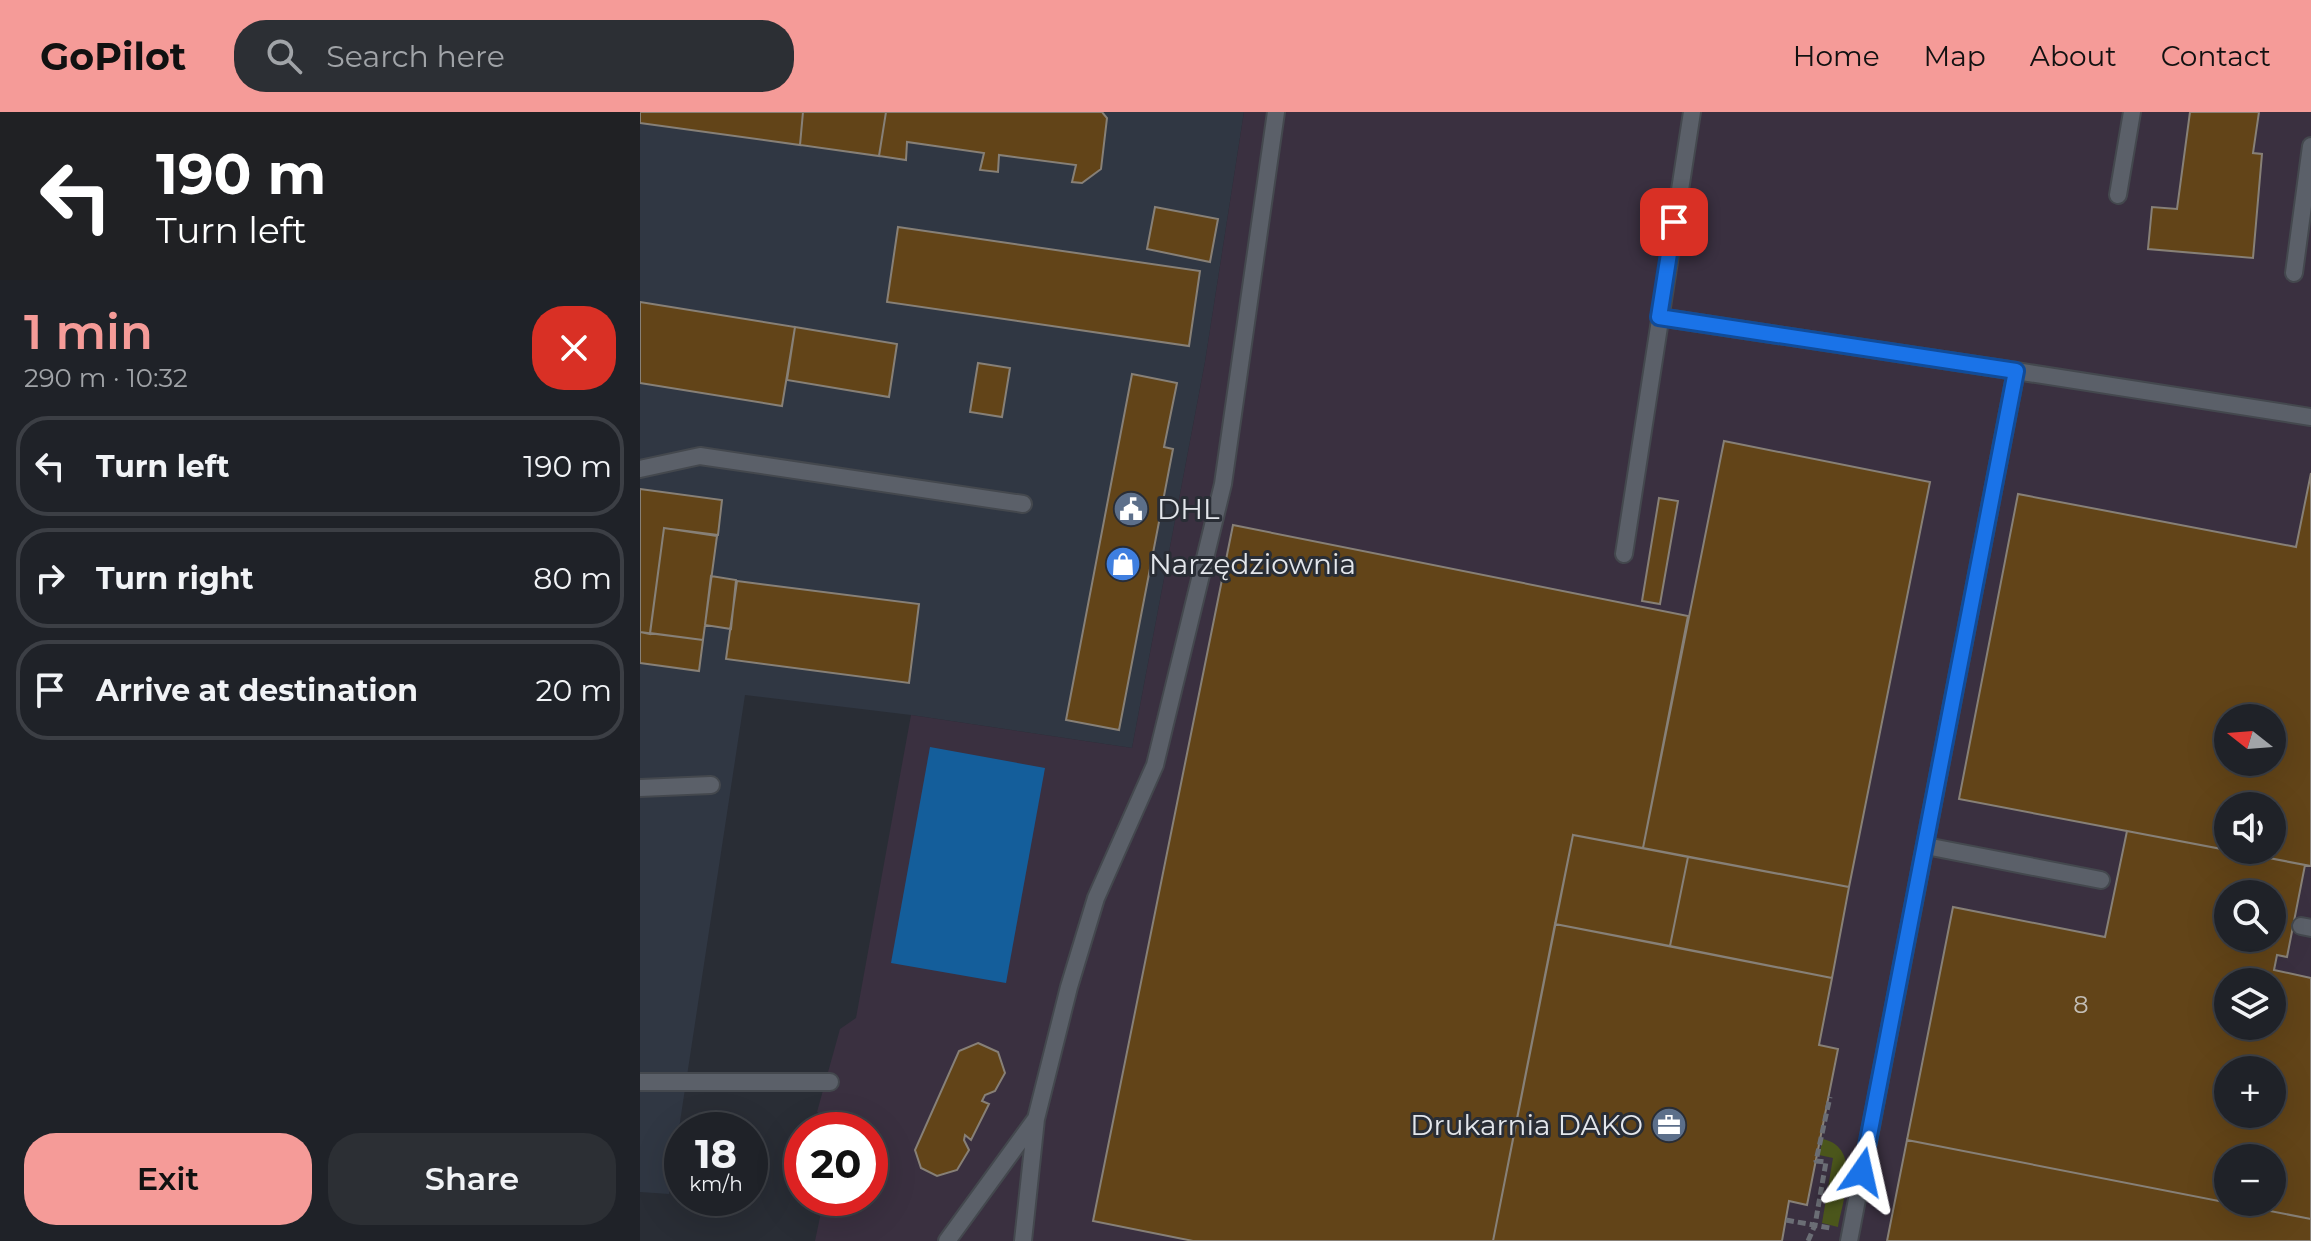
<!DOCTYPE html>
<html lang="en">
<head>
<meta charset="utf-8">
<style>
  body { margin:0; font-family:Montserrat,sans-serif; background:#2c2f34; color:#f1f3f6; height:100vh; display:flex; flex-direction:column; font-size:30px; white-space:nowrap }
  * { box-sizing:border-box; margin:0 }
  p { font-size:26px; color:#a1a4a8 }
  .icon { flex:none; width:44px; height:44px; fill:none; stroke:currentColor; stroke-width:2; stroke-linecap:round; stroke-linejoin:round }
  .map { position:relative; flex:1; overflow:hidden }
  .side { display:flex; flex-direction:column; background:#1f2228; width:640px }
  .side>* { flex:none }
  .hud { background:#202124; color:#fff; overflow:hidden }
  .needle { width:52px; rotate:287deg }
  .fabs { position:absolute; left:1574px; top:592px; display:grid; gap:16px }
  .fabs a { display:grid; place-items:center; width:72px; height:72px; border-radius:50%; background:#1f2228; box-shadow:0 8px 32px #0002,0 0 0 2px #3c3f45; font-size:40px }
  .speed { position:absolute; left:24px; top:1000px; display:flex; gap:16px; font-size:40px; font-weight:700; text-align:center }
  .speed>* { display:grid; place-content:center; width:104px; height:104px; border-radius:50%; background:#1f2228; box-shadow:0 8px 32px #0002,0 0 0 2px #3c3f45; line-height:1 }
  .speed small { font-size:20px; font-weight:400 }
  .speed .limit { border:12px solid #d22; background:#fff; color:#111 }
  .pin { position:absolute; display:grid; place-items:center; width:68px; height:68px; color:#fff; margin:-34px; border-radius:16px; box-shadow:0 4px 12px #0006 }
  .me { position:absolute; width:88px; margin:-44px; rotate:11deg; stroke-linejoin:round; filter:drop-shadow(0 0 6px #0008) }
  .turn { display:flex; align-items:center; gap:28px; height:168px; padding:0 24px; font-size:36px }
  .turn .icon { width:104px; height:104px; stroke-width:2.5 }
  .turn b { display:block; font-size:56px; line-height:68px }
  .round { display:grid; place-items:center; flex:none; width:84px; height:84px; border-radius:32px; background:#2c2f34 }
  .overview { display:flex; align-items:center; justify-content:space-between; height:136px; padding:0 24px }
  h1 { font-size:48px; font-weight:600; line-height:60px; color:#f59b98 }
  .cta { display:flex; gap:16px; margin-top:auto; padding:16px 24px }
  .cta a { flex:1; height:92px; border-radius:32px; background:#f59b98; color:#111; font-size:32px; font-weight:600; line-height:92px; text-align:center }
  .cta a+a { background:#2c2f34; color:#f1f3f6 }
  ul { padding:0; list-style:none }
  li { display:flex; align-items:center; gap:24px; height:100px; margin:0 16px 12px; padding:0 8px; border:4px solid #3c3f45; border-radius:32px }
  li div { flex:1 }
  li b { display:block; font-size:30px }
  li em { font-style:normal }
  header { display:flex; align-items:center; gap:48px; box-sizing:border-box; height:112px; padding:0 40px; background:#f59b98; color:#111 }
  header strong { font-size:38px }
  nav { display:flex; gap:44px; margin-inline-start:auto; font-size:28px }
  .search { width:560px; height:72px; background:#2c2f34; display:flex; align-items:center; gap:20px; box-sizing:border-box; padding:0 28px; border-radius:32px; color:#a1a4a8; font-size:30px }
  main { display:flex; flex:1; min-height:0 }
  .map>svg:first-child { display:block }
</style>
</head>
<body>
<header>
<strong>GoPilot</strong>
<div class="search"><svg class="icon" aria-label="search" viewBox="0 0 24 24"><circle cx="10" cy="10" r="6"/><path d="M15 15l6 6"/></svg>Search here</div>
<nav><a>Home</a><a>Map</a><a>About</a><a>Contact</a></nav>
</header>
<main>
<section class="side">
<div class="hud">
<div class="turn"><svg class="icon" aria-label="left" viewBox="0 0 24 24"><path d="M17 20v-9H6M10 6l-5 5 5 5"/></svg><div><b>190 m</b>Turn left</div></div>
</div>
<div class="overview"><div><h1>1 min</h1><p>290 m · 10:32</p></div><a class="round" style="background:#d93025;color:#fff"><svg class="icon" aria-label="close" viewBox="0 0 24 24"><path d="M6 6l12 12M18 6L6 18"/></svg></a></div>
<ul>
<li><svg class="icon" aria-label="left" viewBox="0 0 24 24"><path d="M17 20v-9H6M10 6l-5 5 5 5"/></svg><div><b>Turn left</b></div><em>190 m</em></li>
<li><svg class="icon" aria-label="right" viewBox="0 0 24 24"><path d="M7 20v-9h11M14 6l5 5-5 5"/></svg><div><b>Turn right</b></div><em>80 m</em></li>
<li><svg class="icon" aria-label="arrive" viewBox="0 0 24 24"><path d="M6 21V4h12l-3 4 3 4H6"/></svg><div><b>Arrive at destination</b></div><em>20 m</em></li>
</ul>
<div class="cta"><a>Exit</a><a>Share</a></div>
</section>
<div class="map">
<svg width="1671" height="1129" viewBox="0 0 1671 1129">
  <rect width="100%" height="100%" fill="#292d35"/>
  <path fill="#303743" d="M0,0H604L565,250L492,636L271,603L105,583L29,1082L0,1080Z"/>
  <path fill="#3a3040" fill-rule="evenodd" d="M604,0H1671V1129H175L184,1086H230V1018H197L198,1013L177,1000L200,917L216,906L271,603L492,636L565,250ZM1588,606H1632V650H1588ZM1588,694H1632V738H1588ZM1588,782H1632V826H1588ZM1588,870H1632V914H1588ZM1588,958H1632V1002H1588ZM1588,1046H1632V1090H1588Z"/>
  <path fill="#4b561b" d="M1183,1027C1222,1036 1203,1088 1198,1115L1182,1111L1193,1046L1179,1043Z"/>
  <path fill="#145e9b" d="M290,635L405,656L366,871L251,851Z"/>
  <path fill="#624418" stroke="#878077" stroke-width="2" fill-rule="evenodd" d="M0,0H163L160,33L0,11Z
    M163,0H246L239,44L160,33Z
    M246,0H462L467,6L461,57L442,71L432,70L436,53L359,43L358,60L340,58L344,41L267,30L266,48L239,44Z
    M1550,0H1619L1613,41L1622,42L1613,146L1508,137L1512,95L1537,97Z
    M515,95L578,107L570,150L507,137Z
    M258,115L560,159L549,234L247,190Z
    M0,190L155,215L142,294L0,271Z
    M155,215L257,232L249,285L147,268Z
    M338,251L370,256L362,305L330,300Z
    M492,262L537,271L524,335L533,337L479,618L426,608Z
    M1084,329L1290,370L1209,775L1003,736Z
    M1671,361V754L1319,687L1378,382L1656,435ZM1588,606H1632V650H1588ZM1588,694H1632V738H1588Z
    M0,377L82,388L78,423L24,416L10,522L0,520Z
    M1019,386L1038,389L1020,492L1002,489Z
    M593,413L1048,504L1003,736L933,723L853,1129H553L453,1109Z
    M24,416L77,424L63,528L10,521Z
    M71,464L96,468L91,517L65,513Z
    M97,469L279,492L269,571L86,547Z
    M0,520L63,528L59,559L0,551Z
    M1487,719L1665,753L1647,845L1637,843L1634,858L1671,866V1107L1267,1028L1313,795L1465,825ZM1588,782H1632V826H1588ZM1588,870H1632V914H1588ZM1588,958H1632V1002H1588ZM1588,1046H1632V1090H1588Z
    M933,723L1048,745L1030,834L915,812Z
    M1048,745L1209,775L1192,866L1030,834Z
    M915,812L1192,866L1179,933L1198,937L1167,1093L1149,1089L1142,1129H853Z
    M338,931L358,940L365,961L355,979L345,983L342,989L349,992L331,1028L325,1023L324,1028L329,1038L317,1058L297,1064L281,1056L275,1038L319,939Z
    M1267,1028L1671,1107V1129H1247Z"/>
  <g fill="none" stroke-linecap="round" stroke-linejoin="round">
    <defs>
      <path id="service" d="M1478,83L1492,0
        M1654,161L1671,34
        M1019,205L1376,259L1209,1129
        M1376,259L1671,305
        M0,357L60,344L383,392
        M984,442L1052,0
        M0,676L71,673
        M1286,734L1461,768
        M1661,814L1671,816
        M0,970H190
        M307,1129L395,1008
        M383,1129L396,1007L429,875L456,786L515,653L583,372L636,0"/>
    </defs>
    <use href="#service" stroke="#44484e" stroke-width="20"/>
    <path stroke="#6b6e75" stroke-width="5" stroke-dasharray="8 4" stroke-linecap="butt" d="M1146,1108L1190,1116
      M1168,1129L1175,1113L1186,1050L1176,1049L1190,985"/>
    <use href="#service" stroke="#5b6069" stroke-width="16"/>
  </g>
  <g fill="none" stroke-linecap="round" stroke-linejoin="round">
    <defs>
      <path id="route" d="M1034,110L1019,205L1376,259L1222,1060"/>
    </defs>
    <use href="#route" stroke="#114b97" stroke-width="20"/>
    <use href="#route" stroke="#1a73e8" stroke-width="14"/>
  </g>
  <defs>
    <symbol id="civic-disc" viewBox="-11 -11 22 22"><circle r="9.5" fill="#5c6f8a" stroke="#292d35"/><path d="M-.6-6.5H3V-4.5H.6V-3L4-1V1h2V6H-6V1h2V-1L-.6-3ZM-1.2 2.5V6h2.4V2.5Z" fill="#fff"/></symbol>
    <symbol id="shop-disc" viewBox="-11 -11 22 22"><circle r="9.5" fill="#3f7fe0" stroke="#292d35"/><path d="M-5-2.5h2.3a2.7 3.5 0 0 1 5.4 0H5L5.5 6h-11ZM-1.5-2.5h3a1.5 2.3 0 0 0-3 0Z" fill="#fff"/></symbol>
    <symbol id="office-disc" viewBox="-11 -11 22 22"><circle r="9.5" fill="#5c6f8a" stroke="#292d35"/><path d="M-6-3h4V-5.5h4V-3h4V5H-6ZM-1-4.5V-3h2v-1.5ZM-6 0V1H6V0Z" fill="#fff"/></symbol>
  </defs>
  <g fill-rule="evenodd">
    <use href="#civic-disc" x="471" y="377" width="40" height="40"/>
    <use href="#shop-disc" x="463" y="432" width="40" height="40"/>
    <use href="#office-disc" x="1009" y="993" width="40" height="40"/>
  </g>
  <g text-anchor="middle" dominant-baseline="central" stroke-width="6" stroke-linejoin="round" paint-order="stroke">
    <g font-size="24" fill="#c3beb6">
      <text x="1441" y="892">8</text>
    </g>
    <g font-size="28" fill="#e3e6eb" stroke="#292d35" text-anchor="start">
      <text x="517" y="397">DHL</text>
      <text x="509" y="452">Narzędziownia</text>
      <text x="1003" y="1013" text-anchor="end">Drukarnia DAKO</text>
    </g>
  </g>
</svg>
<div class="fabs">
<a><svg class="needle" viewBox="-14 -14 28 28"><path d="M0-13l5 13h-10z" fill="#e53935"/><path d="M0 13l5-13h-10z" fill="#a1a4a8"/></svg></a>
<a><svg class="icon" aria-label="sound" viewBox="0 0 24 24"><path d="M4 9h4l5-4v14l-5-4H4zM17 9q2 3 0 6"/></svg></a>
<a><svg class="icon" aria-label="search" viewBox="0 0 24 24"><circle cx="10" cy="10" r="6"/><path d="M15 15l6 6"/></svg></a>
<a><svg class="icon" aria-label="layers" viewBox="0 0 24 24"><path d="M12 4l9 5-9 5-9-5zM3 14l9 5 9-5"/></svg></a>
<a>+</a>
<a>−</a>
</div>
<div class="speed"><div>18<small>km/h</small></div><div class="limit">20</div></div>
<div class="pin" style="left:1034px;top:110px;background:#d93025"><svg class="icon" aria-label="arrive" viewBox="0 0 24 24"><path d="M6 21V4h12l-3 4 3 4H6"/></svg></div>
<svg class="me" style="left:1222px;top:1060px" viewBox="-20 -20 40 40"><path d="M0-17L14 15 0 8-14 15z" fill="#1a73e8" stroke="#fff" stroke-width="4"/></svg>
</div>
</main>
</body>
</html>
